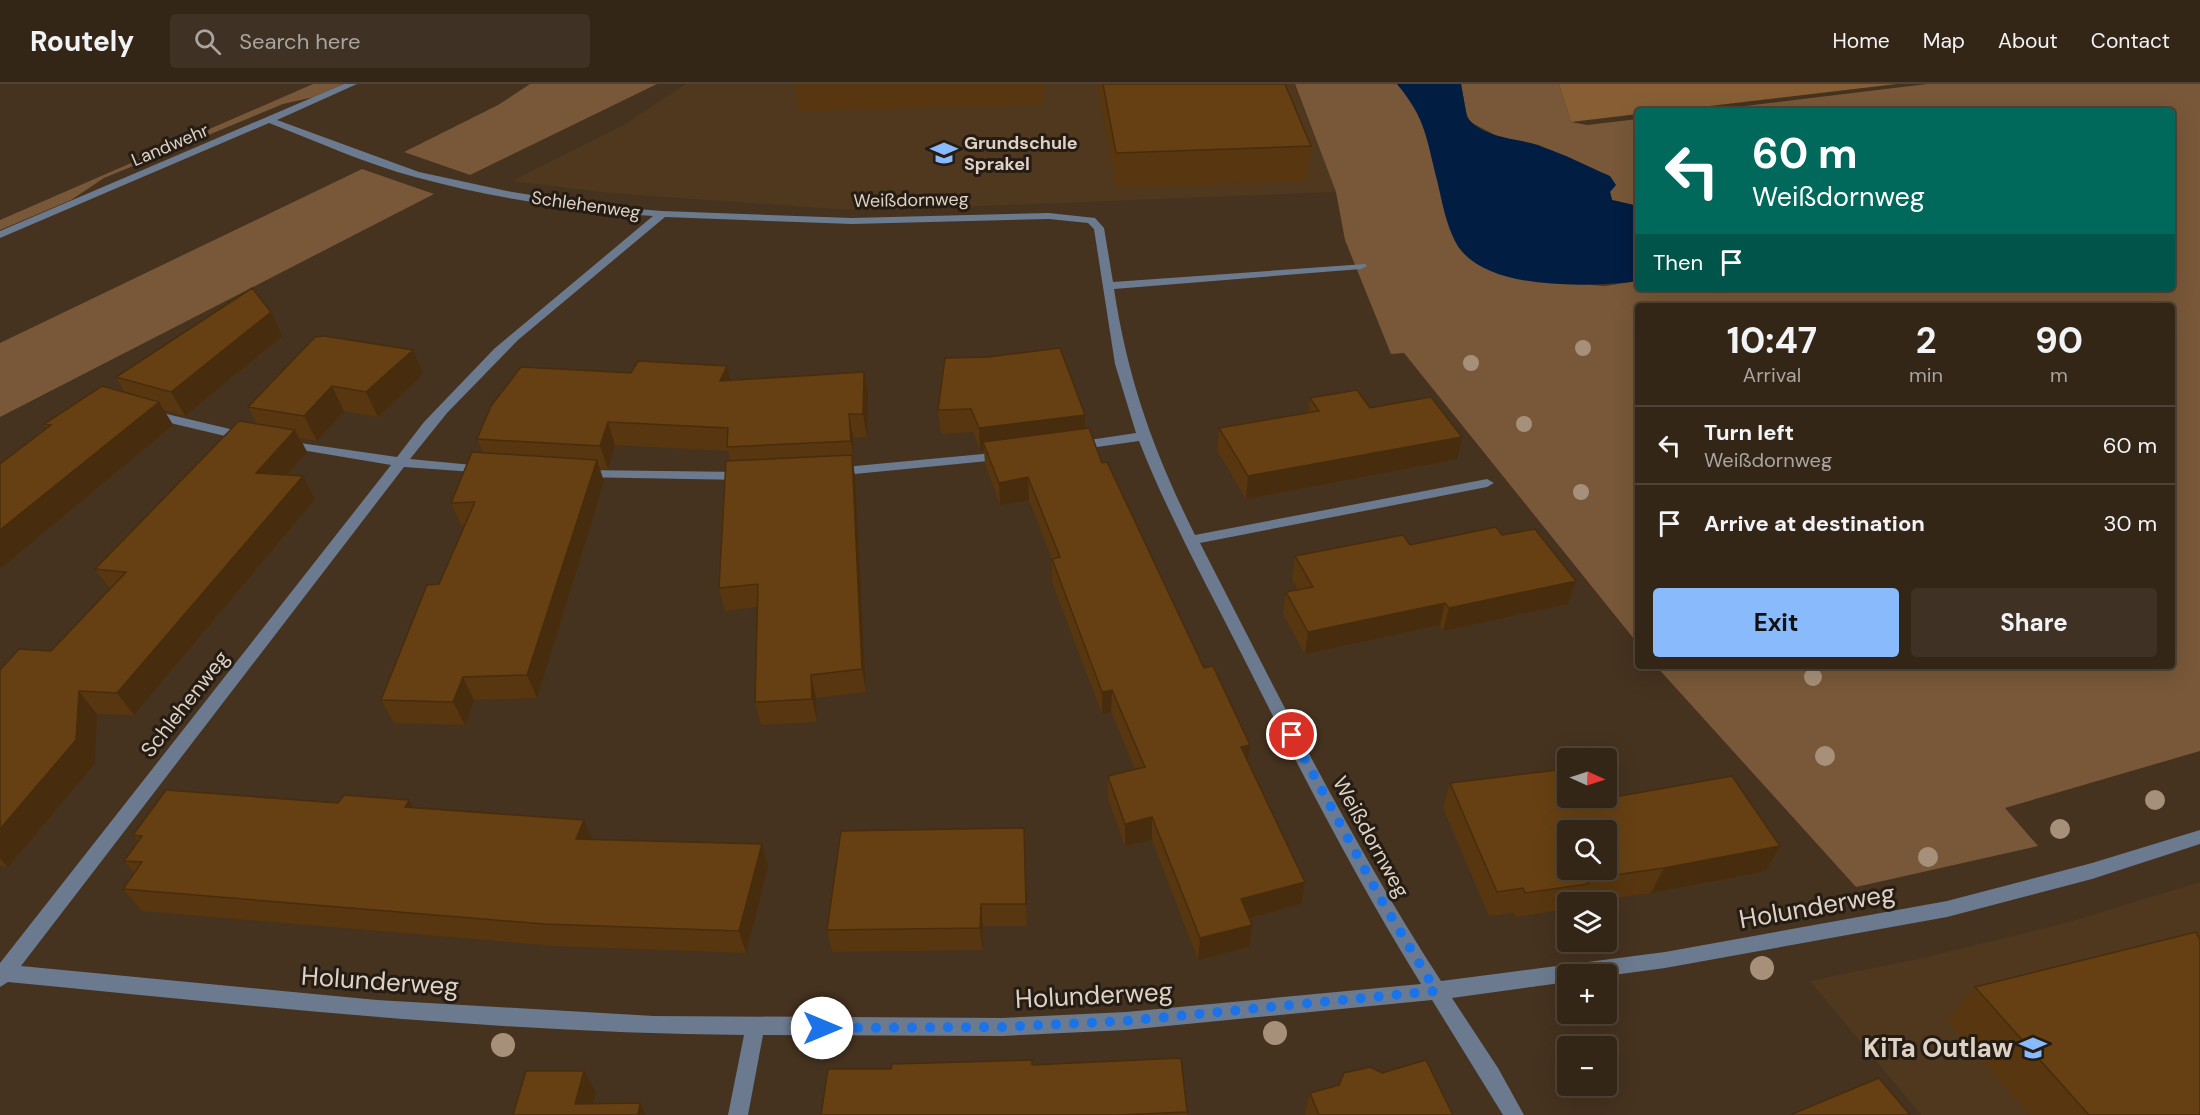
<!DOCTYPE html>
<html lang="en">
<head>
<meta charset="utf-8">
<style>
  body { margin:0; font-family:"DM Sans",sans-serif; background:#3f3224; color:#f1f3f6; height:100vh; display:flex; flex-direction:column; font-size:22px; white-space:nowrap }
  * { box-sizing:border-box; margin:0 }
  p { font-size:20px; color:#a9a5a1 }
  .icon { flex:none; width:33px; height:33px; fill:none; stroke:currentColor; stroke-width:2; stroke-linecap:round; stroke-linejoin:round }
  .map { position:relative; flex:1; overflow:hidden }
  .details { position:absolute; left:1635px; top:219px; width:540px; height:366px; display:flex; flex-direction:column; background:#342617; border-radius:6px; box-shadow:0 6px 24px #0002,0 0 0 2px #4e4336 }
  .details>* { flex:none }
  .guide { position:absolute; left:1635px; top:24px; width:540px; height:183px; border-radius:6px; box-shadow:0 6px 24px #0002,0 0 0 2px #4e4336; background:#00695c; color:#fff; overflow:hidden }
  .needle { width:39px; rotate:93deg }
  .tools { position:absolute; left:1557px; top:664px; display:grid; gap:12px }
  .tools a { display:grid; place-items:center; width:60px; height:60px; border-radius:6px; background:#342617; box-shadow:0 6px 24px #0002,0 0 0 2px #4e4336; font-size:30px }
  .pin { position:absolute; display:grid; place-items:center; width:51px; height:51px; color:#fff; margin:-26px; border:3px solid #fff; border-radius:50%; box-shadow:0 2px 6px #0007 }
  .me { position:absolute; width:66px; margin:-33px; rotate:90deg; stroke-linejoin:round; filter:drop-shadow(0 0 4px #0008) }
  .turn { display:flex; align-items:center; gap:21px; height:126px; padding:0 18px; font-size:27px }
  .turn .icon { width:78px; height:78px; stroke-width:2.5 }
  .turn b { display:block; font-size:42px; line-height:51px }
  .then { display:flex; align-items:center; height:57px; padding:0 18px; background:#0003; gap:12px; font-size:22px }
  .eta { display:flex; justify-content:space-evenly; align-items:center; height:102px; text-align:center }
  .eta b { font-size:36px; font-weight:700; line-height:42px }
  .cta { display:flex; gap:12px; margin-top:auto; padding:12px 18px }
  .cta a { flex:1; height:69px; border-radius:6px; background:#89bafc; color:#111; font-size:24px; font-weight:700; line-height:69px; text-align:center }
  .cta a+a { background:#3f3224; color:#f1f3f6 }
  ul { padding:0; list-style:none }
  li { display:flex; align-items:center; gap:18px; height:78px; padding:0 18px; border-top:2px solid #4e4336 }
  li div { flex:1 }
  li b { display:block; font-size:22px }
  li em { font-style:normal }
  header { display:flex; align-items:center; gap:36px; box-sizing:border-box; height:84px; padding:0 30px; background:#342617; border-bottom:2px solid #4e4336 }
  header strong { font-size:28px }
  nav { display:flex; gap:33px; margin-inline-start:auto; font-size:21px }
  .search { width:420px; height:54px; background:#3f3224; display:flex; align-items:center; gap:15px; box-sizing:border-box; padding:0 21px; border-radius:6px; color:#a9a5a1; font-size:22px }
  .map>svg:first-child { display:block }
</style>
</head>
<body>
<header>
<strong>Routely</strong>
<div class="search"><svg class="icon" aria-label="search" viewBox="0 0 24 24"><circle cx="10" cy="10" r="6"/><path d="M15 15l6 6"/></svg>Search here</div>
<nav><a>Home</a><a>Map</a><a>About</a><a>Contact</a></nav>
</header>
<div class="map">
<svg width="2200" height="1031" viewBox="0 0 2200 1031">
  <rect width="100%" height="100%" fill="#45321f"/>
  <path fill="#50381f" d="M686,0H1294L1336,108L907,125H835L610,109L512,97L624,41Z
    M2200,798V1031H1921L1810,897L1927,873L2069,838Z"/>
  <path fill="#785838" d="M313,0H344L314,13L283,20L104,94L71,116L0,146V136Z
    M530,0H657L470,91L404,68L498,21Z
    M1295,0H1397L1415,21L1423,37L1446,131L1459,164L1530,196L1605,202L1638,197V204H2172V27H1704L1927,0H2200V667L2005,724L2038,762L1856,803L1656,582H2172V222H1638V560L1404,269L1391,270L1345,156L1336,108Z
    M1461,0H1559L1571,38L1587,41L1638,35V122L1612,116L1610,108L1539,61L1499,53L1470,38L1466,28Z
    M362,85L434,110L0,333V259Z"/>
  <path fill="#885f35" d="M1559,0H1897L1667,27H1638V30L1571,38Z"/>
  <path fill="#011d42" d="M1397,0H1461L1467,33C1484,56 1517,53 1540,62C1564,70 1587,82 1610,92L1616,101L1610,108L1612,116L1638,122V197C1592,203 1491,207 1460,165C1447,147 1442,117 1437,96C1426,53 1426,35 1397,0Z"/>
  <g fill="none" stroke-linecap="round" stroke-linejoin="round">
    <path fill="#6b7a8e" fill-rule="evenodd" d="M344,0H357L277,36L419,88L507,107L599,122L662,127L852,134L1049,129L1095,134L1104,144L1113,198L1365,180L1367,182L1361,185L1114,205C1128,297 1154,368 1195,451L1487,395L1494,399L1487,403L1200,459C1276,607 1351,758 1441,897L1665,868L1947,817L2092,779L2200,746V760L2092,795L1947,833L1665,884L1606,892L1568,891V898L1452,914L1498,984L1524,1031H1503L1432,916L1126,946L1002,952L763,951L748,1031H728L744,951C498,949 253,922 8,898L0,903V879L391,381L284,363L277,359L279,356L397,373L424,338L494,265L653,132C573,126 492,114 415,93C366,80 316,57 269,39L0,154V147ZM665,133L852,140L1049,135L1088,139L1094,145L1115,280L1136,349L1076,358L1069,362L1076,366L1139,357C1167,428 1204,496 1239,565C1296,678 1354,792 1421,900L1126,928L1002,934L654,932L377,916L21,882L404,383L488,389L490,386L483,382L410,375L447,329L518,256Z
      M150,326L251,350L253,353L246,357L145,333L144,330L145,327Z
      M1004,368L1011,372L1009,375L834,392L827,388L834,384Z
      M582,386L744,388L751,392L744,396L577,393L575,390L577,387Z"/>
  </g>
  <g fill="#a7907a">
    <circle cx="1583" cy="264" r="8"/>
    <circle cx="1471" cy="279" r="8"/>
    <circle cx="1524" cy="340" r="8"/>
    <circle cx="1581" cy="408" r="8"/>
    <circle cx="1813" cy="593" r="9"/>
    <circle cx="1825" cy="672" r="10"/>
    <circle cx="2155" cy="716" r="10"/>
    <circle cx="2060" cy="745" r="10"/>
    <circle cx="1928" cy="773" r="10"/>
    <circle cx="1762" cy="884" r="12"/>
    <circle cx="1275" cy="949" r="12"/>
    <circle cx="503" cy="961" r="12"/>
  </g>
  <path fill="#583710" d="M795,0H1043L1044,20L799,28Z
    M1097,0H1285L1311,62L1307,97L1116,104Z
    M282,252L185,332L164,326L173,341L0,485V380L47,345L44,340L125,309L116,293Z
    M413,266L423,290L378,333L344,327L317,357L300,354L307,368L287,391L303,392L315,415L134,631L97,630L95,679L8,783L0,782V586L51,567L110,505L95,485L257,339L248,323Z
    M945,274L1085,331V345L1102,379L1204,584L1250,661L1248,678L1305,798L1301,820L1249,834V863L1198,876L1152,756L1125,762L1108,714V692L1135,685L1111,628L1102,630L1052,498V475L1029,416L1000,421L985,380L984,367H980L973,348L941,350L938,326Z
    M727,282L730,296L864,288L868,311L867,353L853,354L854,380H853L855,393L866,608L816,614L817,638L761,641L755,618L758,523L725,527L719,504L730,377L728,367L615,361L608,385H600L604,398L537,614L474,616L465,641L394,639L381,616L439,500L465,441H461L451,419L483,369L477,355L631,289Z
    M1310,314L1370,324L1457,375L1246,415L1217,366L1219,344L1308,328Z
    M1502,451L1576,497L1568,520L1443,547L1440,541L1305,570L1283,530L1286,508L1298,506L1292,495L1295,472Z
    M1450,699L1576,720L1780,762L1766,787L1651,809L1580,819H1568V825L1516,833L1514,829L1489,832L1443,724Z
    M409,716L413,723L584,736L592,756L768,783L746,869L556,862L142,827L123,805L134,789L124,777L138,757L133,751L338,719Z
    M1024,744L1027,842H983L982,866L832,868L827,846Z
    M2200,849V1031H2029L1947,936L1975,903L2198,851Z
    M1032,981L1187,1028V1031H821L891,985Z
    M1310,1009L1453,1031H1306L1305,1029Z"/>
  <path fill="#472d0d" d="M271,228L282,252L185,332L171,308Z
    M413,266L423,290L378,333L366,308Z
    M727,282L732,305L720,297Z
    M864,288L868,311L867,353L863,330Z
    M332,302L344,327L317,357L304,332Z
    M159,318L173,341L0,485V446Z
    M849,330L853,354L854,380L851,357Z
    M1085,331V354L983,358L984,367H980L979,344Z
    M608,338L615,361L608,385L600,362Z
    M295,346L307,368L269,411L256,389Z
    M1462,353L1457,375L1246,415L1248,392Z
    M852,371L855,393L866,608L862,585Z
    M597,376L604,398L537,614L527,591Z
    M303,392L315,415L134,631L117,609Z
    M1028,393L1029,416L1000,421L999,399Z
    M1576,497L1568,520L1443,547L1449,524Z
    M1445,519L1440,541L1305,570L1308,548Z
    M811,591L816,614L817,638L812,615Z
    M463,593L474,616L465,641L453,618Z
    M1112,606L1111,628L1102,630V608Z
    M79,607L97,630L95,679L8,783L0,775V745Z
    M1250,661L1247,683L1241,663Z
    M409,716L422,739L405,723Z
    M1152,733V756L1125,762V740Z
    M584,736L594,759L576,755Z
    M1024,744L1025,767L1027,842L1026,820Z
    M762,760L768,783L746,869L739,847Z
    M1780,762L1766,787L1651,809L1664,784Z
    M1305,798L1301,820L1238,837L1241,815Z
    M981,820L983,842L982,866L980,844Z
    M1252,841L1249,863L1198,876L1200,854Z
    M584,987L596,1008L590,1031L575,1020Z
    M640,1019L646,1031H638Z"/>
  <path fill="#664013" stroke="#472d0d" stroke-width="1.5" fill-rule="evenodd" d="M1103,0H1285L1311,62L1116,69Z
    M252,204L271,228L171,308L116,293Z
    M324,252L413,266L366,308L332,302L304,332L248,323L315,253Z
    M1060,264L1085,331L979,344L971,325L938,326L945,274L988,273Z
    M638,277L727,282L720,297L864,288L863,330H849L851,357L727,363L728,344L608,338L600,362L477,355L491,322L521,283L631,289Z
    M102,302L159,318L0,446V380L51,341L44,340Z
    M1357,306L1370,324L1431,313L1462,353L1248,392L1219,344L1319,327L1310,314Z
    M239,337L295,346L256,389L303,392L117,609L79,607L76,656L0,745V586L19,565L51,567L126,488L95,485Z
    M1089,344L1102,379L1107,378L1204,584L1213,582L1250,661L1241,663L1305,798L1241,815L1252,841L1200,854L1152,733L1125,740L1108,692L1145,683L1112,606L1102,608L1052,475L1060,473L1028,393L999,399L983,358Z
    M472,368L597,376L527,591L463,593L453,618L381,616L427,501L439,500L475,418L451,419Z
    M852,371L862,585L811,591L812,615L755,618L758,500L719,504L726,377Z
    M1496,443L1502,451L1535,445L1576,497L1449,524L1445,519L1308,548L1286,508L1313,503L1295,472L1403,451L1410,461Z
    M1558,686L1568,704V714H1572L1576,720L1732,692L1780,762L1664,784L1586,795L1588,800L1525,809L1523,804L1497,808L1450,699ZM1568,747H1606V786H1568Z
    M166,706L338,719L344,711L409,716L405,723L584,736L576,755L762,760L739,847L544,840L123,805L142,778L124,777L142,752L133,751Z
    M1024,744L1026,820H981L980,844L827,846L841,747Z
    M2196,848L2200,856V1031H2089L1975,903Z
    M1181,974L1187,1028L1119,1031H821L828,985H891L892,980L1032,976V981Z
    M1426,976L1453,1031H1319L1310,1009L1339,1001L1344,989L1370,983L1382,989Z
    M526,987H584L575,1020L640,1019L638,1031H513Z
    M1879,994L1910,1031H1790Z"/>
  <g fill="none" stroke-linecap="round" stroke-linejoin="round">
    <path stroke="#1a73e8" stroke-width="10" stroke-dasharray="0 18" d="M822,944L1002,943L1126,937L1436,907L1383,819L1292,651"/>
  </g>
  <defs>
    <symbol id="school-bare" viewBox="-9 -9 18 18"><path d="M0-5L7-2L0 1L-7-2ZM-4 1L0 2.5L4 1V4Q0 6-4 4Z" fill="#89bafc" stroke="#251c13" stroke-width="2.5" paint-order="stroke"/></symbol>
  </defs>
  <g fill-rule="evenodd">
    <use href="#school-bare" x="925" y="50" width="38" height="38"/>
    <use href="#school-bare" x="2014" y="945" width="38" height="38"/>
  </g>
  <g text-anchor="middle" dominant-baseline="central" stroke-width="6" stroke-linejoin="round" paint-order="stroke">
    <g font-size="18" font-weight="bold" fill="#ded1c6" stroke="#251c13" text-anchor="start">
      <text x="964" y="59">Grundschule<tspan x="964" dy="21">Sprakel</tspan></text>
    </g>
    <g font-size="18" fill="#ded1c6" stroke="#251c13">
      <text transform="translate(170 61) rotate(-23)">Landwehr</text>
      <text transform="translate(911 116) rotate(-1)">Weißdornweg</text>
      <text transform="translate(586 121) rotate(8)">Schlehenweg</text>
    </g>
    <g font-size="21" fill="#ded1c6" stroke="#251c13">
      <text transform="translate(185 620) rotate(-52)">Schlehenweg</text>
      <text transform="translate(1371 753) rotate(61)">Weißdornweg</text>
    </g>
    <g font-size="26" fill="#ded1c6" stroke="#251c13">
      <text transform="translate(1817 822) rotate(-10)">Holunderweg</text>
      <text transform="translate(380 897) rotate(4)">Holunderweg</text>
      <text transform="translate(1094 911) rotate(-3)">Holunderweg</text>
    </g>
    <g font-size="26" font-weight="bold" fill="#ded1c6" stroke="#251c13" text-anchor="end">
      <text x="2013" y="964">KiTa Outlaw</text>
    </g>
  </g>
</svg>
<div class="tools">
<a><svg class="needle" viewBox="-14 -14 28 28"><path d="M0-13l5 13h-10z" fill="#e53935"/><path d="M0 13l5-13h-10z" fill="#a9a5a1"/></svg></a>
<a><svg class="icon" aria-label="search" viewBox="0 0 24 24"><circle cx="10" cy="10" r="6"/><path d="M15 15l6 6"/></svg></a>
<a><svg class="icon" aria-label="layers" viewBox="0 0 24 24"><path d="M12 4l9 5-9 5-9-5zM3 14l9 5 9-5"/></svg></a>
<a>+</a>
<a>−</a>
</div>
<div class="pin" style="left:1292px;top:651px;background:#d93025"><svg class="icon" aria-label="arrive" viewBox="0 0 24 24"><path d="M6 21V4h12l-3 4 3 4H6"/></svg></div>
<svg class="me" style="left:822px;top:944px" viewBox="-20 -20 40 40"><circle r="19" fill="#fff"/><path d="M0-13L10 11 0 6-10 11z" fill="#1a73e8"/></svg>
<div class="guide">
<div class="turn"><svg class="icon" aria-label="left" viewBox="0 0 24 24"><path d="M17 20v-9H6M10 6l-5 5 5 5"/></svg><div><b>60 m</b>Weißdornweg</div></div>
<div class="then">Then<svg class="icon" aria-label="arrive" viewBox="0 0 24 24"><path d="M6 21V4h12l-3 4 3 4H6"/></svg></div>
</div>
<section class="details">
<div class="eta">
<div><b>10:47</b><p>Arrival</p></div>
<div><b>2</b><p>min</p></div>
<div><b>90</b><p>m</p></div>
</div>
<ul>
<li><svg class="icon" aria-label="left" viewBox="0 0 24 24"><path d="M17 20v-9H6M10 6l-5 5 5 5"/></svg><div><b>Turn left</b><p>Weißdornweg</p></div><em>60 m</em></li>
<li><svg class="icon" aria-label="arrive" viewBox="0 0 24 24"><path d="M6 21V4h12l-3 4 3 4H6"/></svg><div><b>Arrive at destination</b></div><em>30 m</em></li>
</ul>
<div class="cta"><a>Exit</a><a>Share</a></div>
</section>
</div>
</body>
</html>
